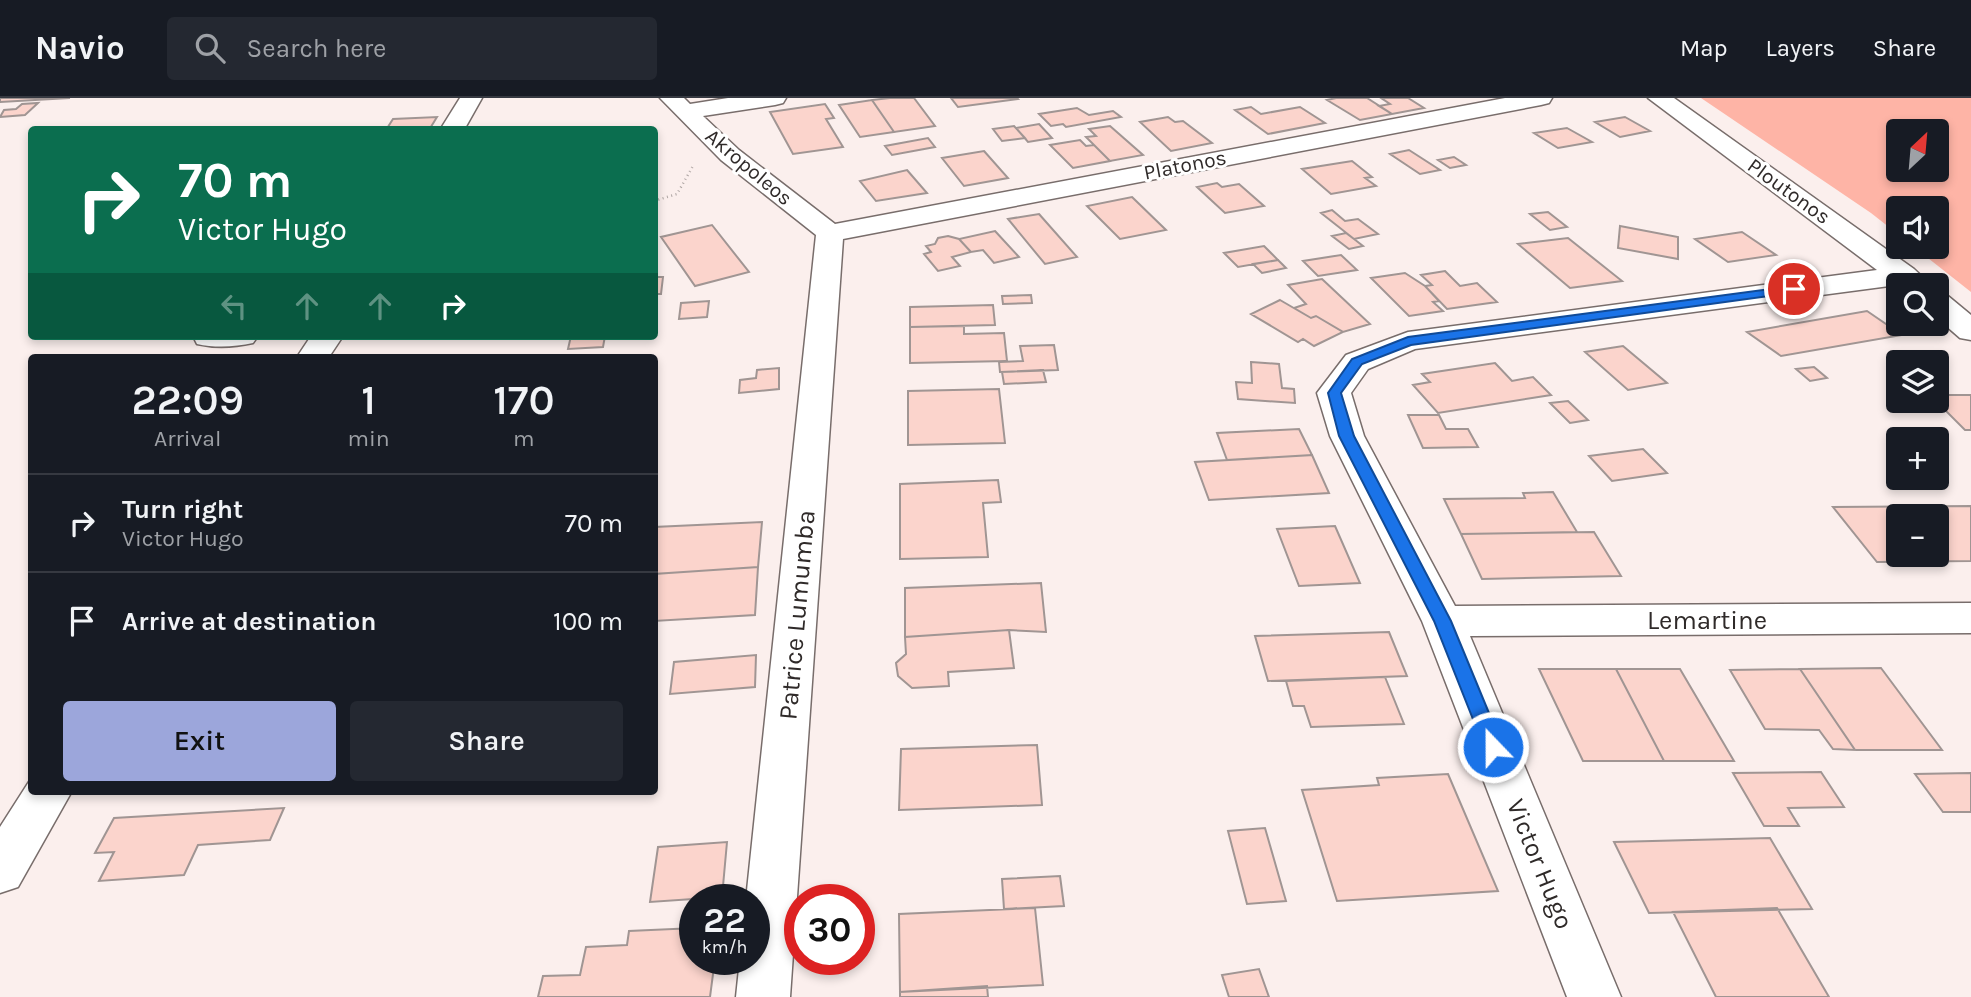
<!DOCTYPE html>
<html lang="en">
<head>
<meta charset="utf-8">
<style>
  body { margin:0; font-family:Karla,sans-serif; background:#242831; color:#f1f3f6; height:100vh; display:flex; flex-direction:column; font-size:26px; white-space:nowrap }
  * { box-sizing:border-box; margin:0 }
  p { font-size:23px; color:#9ea1a6 }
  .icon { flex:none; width:38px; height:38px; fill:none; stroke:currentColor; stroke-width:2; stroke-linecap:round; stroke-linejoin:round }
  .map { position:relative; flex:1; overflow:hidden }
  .drawer { position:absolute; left:28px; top:256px; width:630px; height:441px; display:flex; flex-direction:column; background:#171b24; border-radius:7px; box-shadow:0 4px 10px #0003 }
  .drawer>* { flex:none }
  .top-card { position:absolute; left:28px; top:28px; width:630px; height:214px; border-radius:7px; box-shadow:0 4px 10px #0003; background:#0b6e4f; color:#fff; overflow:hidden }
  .needle { width:46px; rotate:26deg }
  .fabs { position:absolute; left:1886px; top:21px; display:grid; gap:14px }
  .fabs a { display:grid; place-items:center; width:63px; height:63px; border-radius:7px; background:#171b24; box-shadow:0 4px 10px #0003; font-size:35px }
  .speed { position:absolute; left:679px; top:786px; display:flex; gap:14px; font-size:35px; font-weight:700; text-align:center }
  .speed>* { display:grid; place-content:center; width:91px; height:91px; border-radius:50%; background:#171b24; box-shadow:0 4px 10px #0003; line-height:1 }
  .speed small { font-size:18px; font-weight:400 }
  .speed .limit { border:10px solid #d22; background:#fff; color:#111 }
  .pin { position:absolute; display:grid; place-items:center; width:60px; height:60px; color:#fff; margin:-30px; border:4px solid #fff; border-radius:50%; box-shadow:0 2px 7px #0007 }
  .me { position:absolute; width:77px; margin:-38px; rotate:338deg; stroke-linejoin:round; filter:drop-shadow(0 0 5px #0008) }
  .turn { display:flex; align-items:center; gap:24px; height:147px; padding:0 35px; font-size:32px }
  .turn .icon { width:91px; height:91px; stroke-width:2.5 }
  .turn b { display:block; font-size:49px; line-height:60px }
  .lanes { display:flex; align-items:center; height:66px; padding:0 35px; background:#0003; justify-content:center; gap:35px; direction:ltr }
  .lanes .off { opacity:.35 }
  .eta { display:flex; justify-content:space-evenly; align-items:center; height:119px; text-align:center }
  .eta b { font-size:42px; font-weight:600; line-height:49px }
  .button { display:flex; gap:14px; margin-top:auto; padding:14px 35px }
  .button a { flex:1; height:80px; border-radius:7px; background:#9ca6db; color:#111; font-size:28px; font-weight:600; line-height:80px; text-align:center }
  .button a+a { background:#242831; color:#f1f3f6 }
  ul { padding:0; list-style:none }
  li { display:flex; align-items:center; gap:21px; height:98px; padding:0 35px; border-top:2px solid #363941 }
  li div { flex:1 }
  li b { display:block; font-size:26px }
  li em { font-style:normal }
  header { display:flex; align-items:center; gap:42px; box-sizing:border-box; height:98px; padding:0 35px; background:#171b24; border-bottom:2px solid #363941 }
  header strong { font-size:33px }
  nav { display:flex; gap:38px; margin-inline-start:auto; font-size:24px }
  .search { width:490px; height:63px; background:#242831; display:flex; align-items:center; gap:18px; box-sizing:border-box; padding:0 24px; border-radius:7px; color:#9ea1a6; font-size:26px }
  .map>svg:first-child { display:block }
</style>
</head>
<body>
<header>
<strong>Navio</strong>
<div class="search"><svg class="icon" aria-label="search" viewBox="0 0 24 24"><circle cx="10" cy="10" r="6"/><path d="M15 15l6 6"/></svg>Search here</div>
<nav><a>Map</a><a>Layers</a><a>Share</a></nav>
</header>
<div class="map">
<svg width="1971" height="899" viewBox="0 0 1971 899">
  <rect width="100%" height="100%" fill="#fbefed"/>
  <path fill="#feb4a6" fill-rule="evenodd" d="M1701,0H1971V194L1914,149H1937V110H1899V137L1871,115ZM1899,33H1937V72H1899Z"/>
  <path fill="#fbd4cc" stroke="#a09593" stroke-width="2" fill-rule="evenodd" d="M0,0H70L0,4Z
    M890,0H914L935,28L894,34L872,2Z
    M951,0H1017L1018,1L958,9Z
    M1336,0H1367L1392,16L1360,22L1327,2Z
    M1381,0H1408L1424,10L1392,16L1379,8L1390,6Z
    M872,2L894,34L860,39L839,7Z
    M38,5L25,17L0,19L4,12L16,11L22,6Z
    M825,6L834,20L826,21L843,49L793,56L770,14Z
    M1251,9L1261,16L1300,9L1325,25L1268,36L1235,12Z
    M1077,10L1089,17L1113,13L1121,19L1066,29L1063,26L1051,28L1039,16Z
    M437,19L429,32H386L393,21Z
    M1168,19L1175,24L1183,23L1212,45L1171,53L1140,24Z
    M1625,19L1650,33L1620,39L1595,24Z
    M1039,26L1052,40L1028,44L1016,30Z
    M1014,28L1025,40L1002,43L993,31Z
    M1110,28L1143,57L1110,63L1086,39L1096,38L1089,31Z
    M1567,30L1592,44L1558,50L1534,35Z
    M928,40L935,49L892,57L885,48Z
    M1080,42L1086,48L1094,47L1110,63L1073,70L1050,47Z
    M1409,52L1440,72L1420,76L1390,56Z
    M984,53L1008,80L964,88L942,60Z
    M1454,59L1466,67L1450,70L1438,62Z
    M1352,63L1372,79L1365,80L1376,88L1331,96L1302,71Z
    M907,72L927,95L876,103L860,83Z
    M1217,85L1222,89L1239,86L1264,108L1225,115L1197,89Z
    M1132,99L1166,132L1120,141L1087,108Z
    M1332,112L1345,123L1358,121L1378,136L1354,141L1321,115Z
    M1548,114L1567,129L1550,132L1530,116Z
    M1039,116L1077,159L1045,166L1008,121Z
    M712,127L749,174L695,188L661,139Z
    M1620,128L1678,139V161L1618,150Z
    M995,133L1019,159L994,165L983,152L971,154L959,141Z
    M1742,134L1776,157L1728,164L1695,141Z
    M1346,135L1354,141L1363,148L1349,151L1332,138Z
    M948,138L959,141L971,154L952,159L960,168L938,173L924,156L931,154L926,148L935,146L938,140Z
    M1568,140L1622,183L1570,190L1518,146Z
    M1264,148L1278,162L1238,169L1224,155Z
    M1341,157L1357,172L1318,178L1303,163Z
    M1278,162L1286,170L1262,175L1253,166Z
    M1445,173L1460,188L1477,185L1497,204L1447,211L1425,188L1432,187L1421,177Z
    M1405,175L1425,188L1439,203L1433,204L1443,213L1409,218L1371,180Z
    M654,179H663L661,196H654Z
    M1322,181L1370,226L1343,234L1316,218L1311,220L1294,210L1306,206L1288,187Z
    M1031,197L1032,205L1003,206L1002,198Z
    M1280,202L1311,220L1316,218L1343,234L1314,248L1303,241L1298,244L1251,216Z
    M709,203L707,219L679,221L681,205Z
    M993,207L995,227L910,229V209Z
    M1867,213L1902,237L1781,258L1747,234Z
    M964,228V236L1004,235L1007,263L910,265V229Z
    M571,238H605L603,249L568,251Z
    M1054,247L1058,272L1000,274L999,264L1023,263L1020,248Z
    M1623,248L1667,285L1628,292L1585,254Z
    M1251,264L1279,266L1282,290L1294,291L1295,305L1238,301L1236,284L1252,285Z
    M1495,265L1512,283L1533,279L1551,297L1438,315L1413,287L1430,284L1422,276Z
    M1814,269L1827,280L1810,283L1796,271Z
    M779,270V291L739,295L740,282L756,280L757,272Z
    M1043,272L1046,284L1004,286L1002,274Z
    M999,291L1005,345L908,347V293Z
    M1937,297H1971V332H1965L1936,303Z
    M1568,303L1588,322L1570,325L1550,305Z
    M1408,317H1439L1446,331H1468L1478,349L1423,350Z
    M1299,331L1312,357L1227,362L1217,335Z
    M1643,351L1667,375L1612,383L1589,358Z
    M1312,357L1329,395L1209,402L1195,364Z
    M998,382L1001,404L983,405L988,459L900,461V386Z
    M1553,394L1577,434L1461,436L1444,401L1525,400L1523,395Z
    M1971,408V463L1877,464L1833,409ZM1899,418H1937V457H1899Z
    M762,424L758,469L654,476V429Z
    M1335,428L1360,485L1299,488L1277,431Z
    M1594,434L1621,478L1482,481L1461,436Z
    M758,469L755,517L654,523V476Z
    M1041,485L1046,534L1009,532L905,539V490Z
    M1009,532L1014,570L948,574L949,588L912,590L898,578L896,565L906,556L905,539Z
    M1389,534L1407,578L1268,583L1255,538Z
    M756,557L755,589L670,596L674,564Z
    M1881,570L1942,652H1855L1800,571Z
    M1539,571H1616L1664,663H1583Z
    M1616,571H1680L1734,663H1664Z
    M1800,571L1855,652L1833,651L1819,632L1765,631L1730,572Z
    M1385,579L1404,626L1311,629L1304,608H1293L1286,583Z
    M1037,647L1042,707L899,712L901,651Z
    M1821,674L1844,709L1788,710L1799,728H1764L1733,675Z
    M1971,675V714H1943L1915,676Z
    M1448,676L1498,793L1337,803L1302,692L1379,687L1377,680Z
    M284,710L270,742L198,747L184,777L99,783L114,754L95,755L114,720Z
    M1265,730L1286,803L1247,806L1228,733Z
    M1770,740L1812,811L1649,815L1614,744Z
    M727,744L722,799L650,804L658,749Z
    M1060,778L1064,808L1004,811L1002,781Z
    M1035,810L1043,887L900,894L899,816Z
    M1777,810L1829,899H1716L1673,814Z
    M695,830V861H715L710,899H538L543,878L580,877L586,849L627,847L629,833Z
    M1259,871L1269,899H1229L1222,877Z
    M987,888L988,899H900V894Z"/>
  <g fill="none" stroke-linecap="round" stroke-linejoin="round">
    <defs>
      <path id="minor" d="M460,0H482L464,32H440Z
        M660,0H684L690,6L728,0H786L783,5L775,7L703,18L739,52L835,126L1505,0H1552L1549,5L1541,7L843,141L790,899H736L740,861H754V802H746L816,137L721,62Z
        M1648,0H1674L1914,171L1930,186L1897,187L1415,251L1368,271L1351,295L1364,338L1455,508L1971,505V535L1470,538L1621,899H1567L1422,523L1330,338L1317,295L1346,257L1408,234L1877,172Z
        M1937,195L1948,198L1971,217V242L1960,240L1937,220Z
        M193,238H258L253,245C235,249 215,250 197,246Z
        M311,238H343L329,259H297Z
        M32,679V693H72L18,789L0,795V729Z"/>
    </defs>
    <use href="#minor" stroke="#786d6b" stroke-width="3"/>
    <path stroke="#aea5a3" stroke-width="2.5" stroke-dasharray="1 3.5" stroke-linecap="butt" d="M654,103L677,96L693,68"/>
    <use href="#minor" fill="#fff" fill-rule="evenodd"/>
  </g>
  <path fill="#1a73e8" stroke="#114b97" stroke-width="2" d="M1794,188L1800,191L1798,194L1411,247L1362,266L1341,295L1354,338L1451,523L1503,649L1500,654L1493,656L1486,654L1434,523L1339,338L1328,295L1352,261L1408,239Z"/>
  <g text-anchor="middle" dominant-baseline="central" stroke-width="6" stroke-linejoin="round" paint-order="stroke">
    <g font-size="21" fill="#2f2a29" stroke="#fff">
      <text transform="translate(1185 67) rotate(-11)">Platonos</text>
      <text transform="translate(749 69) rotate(40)">Akropoleos</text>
      <text transform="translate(1789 93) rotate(36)">Ploutonos</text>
    </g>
    <g font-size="26" fill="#2f2a29" stroke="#fff">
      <text transform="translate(797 517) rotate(-85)">Patrice Lumumba</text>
      <text x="1707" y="522">Lemartine</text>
      <text transform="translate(1540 766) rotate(68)">Victor Hugo</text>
    </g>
  </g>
</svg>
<div class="fabs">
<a><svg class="needle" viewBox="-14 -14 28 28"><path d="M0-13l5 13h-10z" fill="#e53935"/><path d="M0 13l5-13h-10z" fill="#9ea1a6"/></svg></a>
<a><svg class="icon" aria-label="sound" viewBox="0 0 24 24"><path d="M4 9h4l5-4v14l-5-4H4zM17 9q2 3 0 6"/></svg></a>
<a><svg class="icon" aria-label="search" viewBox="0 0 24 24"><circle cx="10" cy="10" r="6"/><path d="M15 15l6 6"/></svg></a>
<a><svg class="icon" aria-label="layers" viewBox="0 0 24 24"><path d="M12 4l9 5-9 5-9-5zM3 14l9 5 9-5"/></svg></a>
<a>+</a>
<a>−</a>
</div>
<div class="speed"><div>22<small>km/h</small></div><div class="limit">30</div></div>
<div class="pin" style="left:1794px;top:191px;background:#d93025"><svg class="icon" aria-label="arrive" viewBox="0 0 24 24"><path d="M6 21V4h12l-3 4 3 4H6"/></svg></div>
<svg class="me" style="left:1493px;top:649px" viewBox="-20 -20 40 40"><circle r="17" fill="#1a73e8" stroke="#fff" stroke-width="3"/><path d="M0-11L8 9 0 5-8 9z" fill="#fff"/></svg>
<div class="top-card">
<div class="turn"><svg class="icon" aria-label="right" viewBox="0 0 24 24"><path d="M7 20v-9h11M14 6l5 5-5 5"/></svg><div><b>70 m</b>Victor Hugo</div></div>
<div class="lanes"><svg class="icon off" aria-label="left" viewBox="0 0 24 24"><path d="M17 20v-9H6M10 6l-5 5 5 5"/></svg><svg class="icon off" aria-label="ahead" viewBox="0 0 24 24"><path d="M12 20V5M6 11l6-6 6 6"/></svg><svg class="icon off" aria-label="ahead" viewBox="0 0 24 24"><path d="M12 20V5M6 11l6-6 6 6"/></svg><svg class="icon" aria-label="right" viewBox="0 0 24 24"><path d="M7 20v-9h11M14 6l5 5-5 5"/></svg></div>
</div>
<section class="drawer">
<div class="eta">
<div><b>22:09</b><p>Arrival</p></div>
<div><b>1</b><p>min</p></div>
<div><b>170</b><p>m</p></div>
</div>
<ul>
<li><svg class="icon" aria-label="right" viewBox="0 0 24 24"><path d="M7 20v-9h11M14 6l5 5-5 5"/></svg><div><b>Turn right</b><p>Victor Hugo</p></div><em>70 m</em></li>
<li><svg class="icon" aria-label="arrive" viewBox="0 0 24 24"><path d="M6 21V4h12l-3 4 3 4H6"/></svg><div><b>Arrive at destination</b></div><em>100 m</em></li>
</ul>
<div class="button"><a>Exit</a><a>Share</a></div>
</section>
</div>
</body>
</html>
